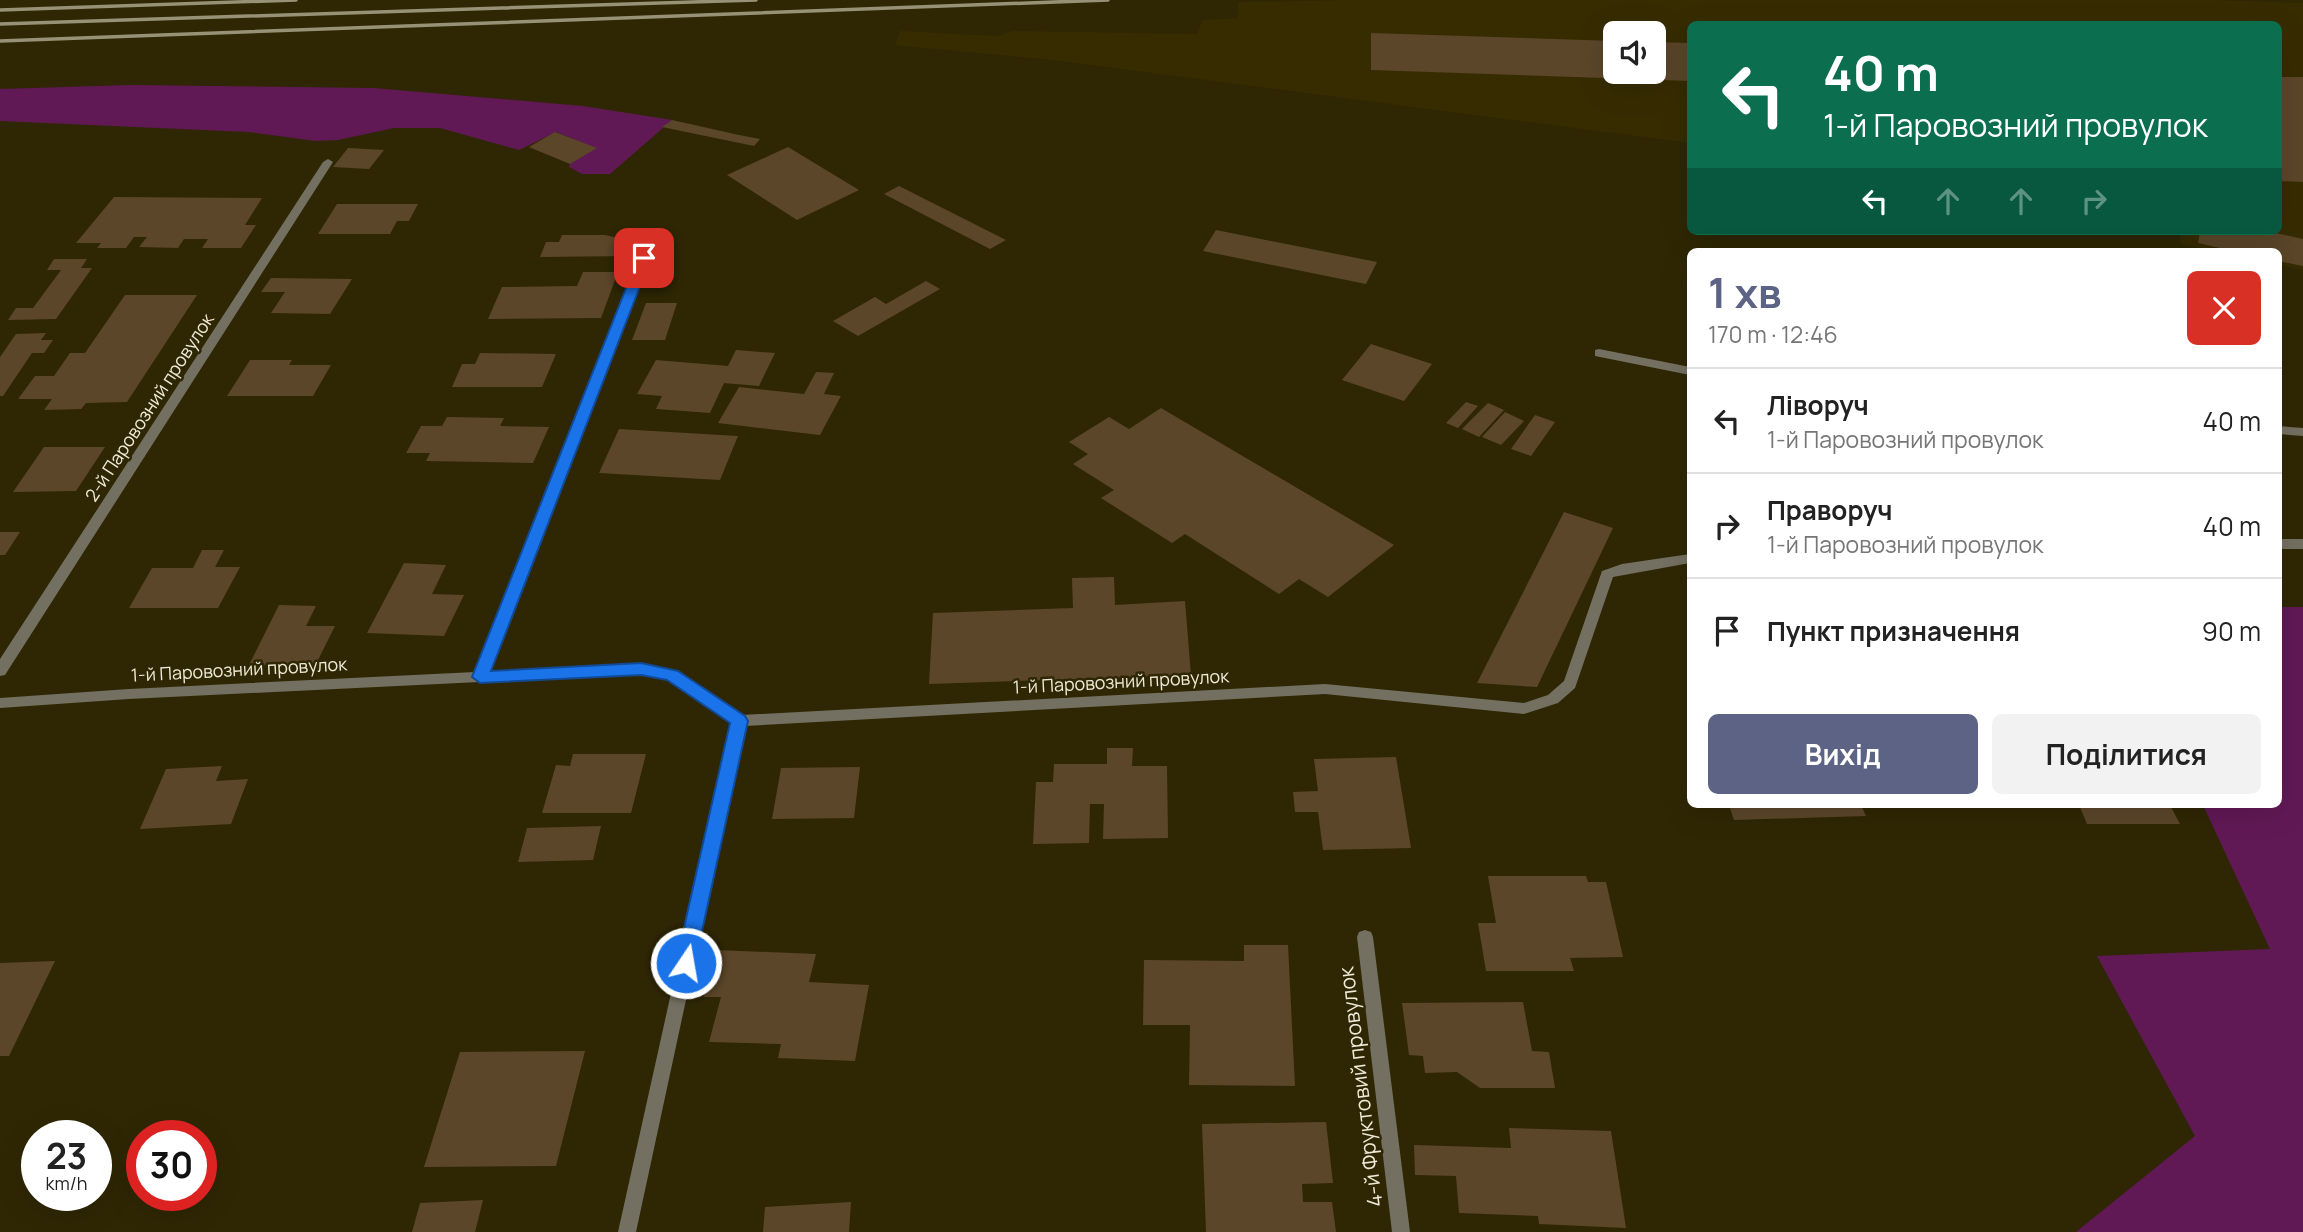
<!DOCTYPE html>
<html lang="uk">
<head>
<meta charset="utf-8">
<style>
  body { margin:0; font-family:Manrope,sans-serif; background:#f2f2f2; color:#222; height:100vh; display:flex; flex-direction:column; font-size:26px; white-space:nowrap }
  * { box-sizing:border-box; margin:0 }
  p { font-size:23px; color:#767676 }
  .icon { flex:none; width:38px; height:38px; fill:none; stroke:currentColor; stroke-width:2; stroke-linecap:round; stroke-linejoin:round }
  .map { position:relative; flex:1; overflow:hidden }
  .drawer { position:absolute; left:1687px; top:248px; width:595px; height:560px; display:flex; flex-direction:column; background:#fff; border-radius:10px; box-shadow:0 7px 28px #0002 }
  .drawer>* { flex:none }
  .guide { position:absolute; left:1687px; top:21px; width:595px; height:214px; border-radius:10px; box-shadow:0 7px 28px #0002; background:#0b6e4f; color:#fff; overflow:hidden }
  .controls { position:absolute; left:1603px; top:21px; display:grid; gap:14px }
  .controls a { display:grid; place-items:center; width:63px; height:63px; border-radius:10px; background:#fff; box-shadow:0 7px 28px #0002; font-size:35px }
  .speed { position:absolute; left:21px; top:1120px; display:flex; gap:14px; font-size:35px; font-weight:700; text-align:center }
  .speed>* { display:grid; place-content:center; width:91px; height:91px; border-radius:50%; background:#fff; box-shadow:0 7px 28px #0002; line-height:1 }
  .speed small { font-size:18px; font-weight:400 }
  .speed .limit { border:10px solid #d22; background:#fff; color:#111 }
  .pin { position:absolute; display:grid; place-items:center; width:60px; height:60px; color:#fff; margin:-30px; border-radius:14px; box-shadow:0 4px 10px #0006 }
  .me { position:absolute; width:77px; margin:-38px; rotate:12deg; stroke-linejoin:round; filter:drop-shadow(0 0 5px #0008) }
  .turn { display:flex; align-items:center; gap:24px; height:147px; padding:0 21px; font-size:32px }
  .turn .icon { width:91px; height:91px; stroke-width:2.5 }
  .turn b { display:block; font-size:49px; line-height:60px }
  .lanes { display:flex; align-items:center; height:66px; padding:0 21px; background:#0003; justify-content:center; gap:35px; direction:ltr }
  .lanes .off { opacity:.35 }
  .round { display:grid; place-items:center; flex:none; width:74px; height:74px; border-radius:10px; background:#f2f2f2 }
  .head { display:flex; align-items:center; justify-content:space-between; height:119px; padding:0 21px }
  h1 { font-size:42px; font-weight:700; line-height:52px; color:#5c6385 }
  .cta { display:flex; gap:14px; margin-top:auto; padding:14px 21px }
  .cta a { flex:1; height:80px; border-radius:10px; background:#5c6385; color:#fff; font-size:28px; font-weight:700; line-height:80px; text-align:center }
  .cta a+a { background:#f2f2f2; color:#222 }
  ul { padding:0; list-style:none }
  li { display:flex; align-items:center; gap:21px; height:105px; padding:0 21px; border-top:2px solid #e0e0e0 }
  li div { flex:1 }
  li b { display:block; font-size:26px }
  li em { font-style:normal }
  .map>svg:first-child { display:block }
</style>
</head>
<body>
<div class="map">
<svg width="2303" height="1232" viewBox="0 0 2303 1232">
  <rect width="100%" height="100%" fill="#2f2704"/>
  <path fill="#372c00" fill-rule="evenodd" d="M1349,0H2214L2303,3V270L2279,265L2278,252H2220L2181,244L2179,231H2278V24H1690V143L1053,60L895,45L900,31L998,36L1012,31L1197,34L1203,20L1238,18V2ZM1615,33H1654V72H1615Z"/>
  <path fill="#611956" d="M130,85L373,88L583,106L672,120L610,174H582L569,167L570,164L596,148L556,132L519,150L440,128H394L338,140L316,141L249,132L0,121V89Z
    M2279,607H2303V1232H2076L2195,1136L2097,956L2270,949L2203,805H2278Z"/>
  <path fill="#5b4629" d="M1371,33L1615,41V72H1654V42L1690,43V81L1371,70Z
    M2278,77H2303V182L2278,181Z
    M672,120L739,135L760,139L754,146L662,127Z
    M555,132L597,148L570,164L529,147Z
    M788,147L859,190L797,220L727,175Z
    M348,148L384,150L369,169L333,167Z
    M899,186L1006,240L990,249L884,194Z
    M114,197L262,198L245,225H256L241,248H202L208,239H184L178,248L139,247L147,237H134L126,248H97L101,243H76Z
    M337,204H418L409,221H397L390,234H318Z
    M1216,230L1377,262L1366,284L1203,251Z
    M2200,231H2266L2303,239V266L2278,261V252H2237L2198,243Z
    M562,235H605L635,242L630,256L540,257L546,242H559Z
    M54,259H87L81,268H92L56,319L8,320L16,308H33L61,270H47Z
    M583,272H618L601,318L488,319L502,287L577,286Z
    M271,278L352,279L330,314L271,313L285,292H261Z
    M926,281L940,289L858,336L833,321L875,297L886,304Z
    M125,295H197L127,402L86,403L81,409L44,410L52,399H18L35,376H54L70,353H85Z
    M646,303H677L665,340H632Z
    M46,333L41,340H53L44,353H32L3,396H0V357L16,334Z
    M1371,344L1432,364L1404,401L1342,380Z
    M736,350L775,353L759,386L724,383L710,413L656,409L662,396L637,394L656,360L728,366Z
    M480,353L556,354L542,387H452L462,364H475Z
    M250,360H292L289,365H331L313,396H227Z
    M816,372L834,373L824,394L841,396L820,435L718,423L739,387L804,394Z
    M1466,402L1478,406L1458,428L1446,423Z
    M1488,403L1504,410L1479,437L1462,429Z
    M1161,408L1394,545L1328,597L1299,579L1279,594L1185,534L1172,543L1101,498L1114,490L1073,464L1088,454L1069,442L1109,417L1129,429Z
    M1505,412L1524,421L1501,445L1482,437Z
    M1535,415L1555,422L1531,456L1511,449Z
    M447,417L504,418L500,426L549,427L533,463L426,461L430,453H406L421,426H442Z
    M619,429L738,436L720,480L599,473Z
    M44,447H105L76,491L13,492Z
    M1564,512L1613,528L1537,687L1477,683Z
    M0,532H20L5,555H0Z
    M202,550H224L215,567H240L218,608H129L152,568H193Z
    M404,563L446,565L432,594L464,595L444,636L367,633Z
    M1114,577L1115,605L1185,601L1191,675L929,684L933,613L1073,608L1072,578Z
    M279,605L316,606L306,626H335L315,666L249,665Z
    M1107,748H1133L1132,766H1167L1168,838L1103,839L1104,804H1090L1089,843L1033,844L1036,782H1053L1054,764H1107Z
    M573,754H646L631,813H542L556,765L570,766Z
    M1396,757L1411,848L1323,850L1318,812H1295L1293,792L1318,791L1314,759Z
    M222,766L216,781L248,779L231,824L140,829L166,769Z
    M860,767L854,818L772,819L781,768Z
    M1729,805H1861L1866,816L1734,820Z
    M2079,805H2170L2180,824H2087Z
    M601,826L593,860L518,862L527,828Z
    M1488,876H1586L1588,882H1606L1623,957L1570,958L1574,971H1486L1478,923H1496Z
    M1244,945H1288L1295,1086L1189,1085L1190,1025H1143L1144,960L1244,961Z
    M716,950L816,954L809,982L869,985L855,1061L778,1058L781,1044L709,1042L721,997H704Z
    M55,961L9,1056H0V963Z
    M1523,1002L1532,1051L1549,1052L1555,1088H1480L1457,1072L1425,1073L1423,1056L1409,1055L1402,1003Z
    M585,1051L556,1166L424,1167L460,1052Z
    M1326,1122L1333,1183L1302,1184L1303,1202H1332L1336,1232H1206L1202,1124Z
    M1509,1128L1611,1131L1626,1228L1539,1224L1538,1216L1459,1213L1456,1176L1415,1175L1414,1145L1511,1148Z
    M483,1200L475,1232H412L420,1203Z
    M851,1202L849,1232H763L765,1207Z"/>
  <g fill="none" stroke-linecap="round" stroke-linejoin="round">
    <path fill="#747061" fill-rule="evenodd" d="M1599,349L1690,367V375L1595,356V350Z
      M2278,426L2303,428V436L2278,434Z"/>
    <path fill="#747061" fill-rule="evenodd" d="M328,159L333,162L5,675L0,676V659L323,162Z
      M654,232L659,235L490,671L641,664L677,671L742,715L1325,684L1524,703L1548,695L1564,681L1602,571L1622,564L1690,554V563L1613,577L1575,688L1558,703L1524,714L1325,694L745,726L636,1232H618L731,723L668,680L641,674L129,699L0,708V698L129,689L475,672L649,235Z
      M2278,539H2303V549H2278Z
      M1365,930L1371,932L1373,937L1410,1232H1392L1357,937L1359,932Z"/>
    <path stroke="#979176" stroke-width="3.5" d="M0,10L296,0
      M0,24L756,0
      M0,41L1108,0"/>
  </g>
  <path fill="#1a73e8" stroke="#114b97" stroke-width="2" d="M644,254L651,258L491,671L641,663L678,671L745,716L748,721L695,963L693,969L686,971L679,969L676,963L730,723L667,680L641,675L480,683L472,677L638,258Z"/>
  <g text-anchor="middle" dominant-baseline="central" stroke-width="5" stroke-linejoin="round" paint-order="stroke">
    <g font-size="18" fill="#efead7" stroke="#2f2704">
      <text transform="translate(149 407) rotate(-57)">2-й Паровозний провулок</text>
      <text transform="translate(239 669) rotate(-3)">1-й Паровозний провулок</text>
      <text transform="translate(1121 681) rotate(-3)">1-й Паровозний провулок</text>
    </g>
    <g font-size="21" fill="#efead7" stroke="#2f2704">
      <text transform="translate(1360 1087) rotate(-97)">4-й Фруктовий провулок</text>
    </g>
  </g>
</svg>
<div class="controls">
<a><svg class="icon" aria-label="sound" viewBox="0 0 24 24"><path d="M4 9h4l5-4v14l-5-4H4zM17 9q2 3 0 6"/></svg></a>
</div>
<div class="speed"><div>23<small>km/h</small></div><div class="limit">30</div></div>
<div class="pin" style="left:644px;top:258px;background:#d93025"><svg class="icon" aria-label="arrive" viewBox="0 0 24 24"><path d="M6 21V4h12l-3 4 3 4H6"/></svg></div>
<svg class="me" style="left:686px;top:963px" viewBox="-20 -20 40 40"><circle r="17" fill="#1a73e8" stroke="#fff" stroke-width="3"/><path d="M0-11L8 9 0 5-8 9z" fill="#fff"/></svg>
<div class="guide">
<div class="turn"><svg class="icon" aria-label="left" viewBox="0 0 24 24"><path d="M17 20v-9H6M10 6l-5 5 5 5"/></svg><div><b>40 m</b>1-й Паровозний провулок</div></div>
<div class="lanes"><svg class="icon" aria-label="left" viewBox="0 0 24 24"><path d="M17 20v-9H6M10 6l-5 5 5 5"/></svg><svg class="icon off" aria-label="ahead" viewBox="0 0 24 24"><path d="M12 20V5M6 11l6-6 6 6"/></svg><svg class="icon off" aria-label="ahead" viewBox="0 0 24 24"><path d="M12 20V5M6 11l6-6 6 6"/></svg><svg class="icon off" aria-label="right" viewBox="0 0 24 24"><path d="M7 20v-9h11M14 6l5 5-5 5"/></svg></div>
</div>
<section class="drawer">
<div class="head"><div><h1>1 хв</h1><p>170 m · 12:46</p></div><a class="round" style="background:#d93025;color:#fff"><svg class="icon" aria-label="close" viewBox="0 0 24 24"><path d="M6 6l12 12M18 6L6 18"/></svg></a></div>
<ul>
<li><svg class="icon" aria-label="left" viewBox="0 0 24 24"><path d="M17 20v-9H6M10 6l-5 5 5 5"/></svg><div><b>Ліворуч</b><p>1-й Паровозний провулок</p></div><em>40 m</em></li>
<li><svg class="icon" aria-label="right" viewBox="0 0 24 24"><path d="M7 20v-9h11M14 6l5 5-5 5"/></svg><div><b>Праворуч</b><p>1-й Паровозний провулок</p></div><em>40 m</em></li>
<li><svg class="icon" aria-label="arrive" viewBox="0 0 24 24"><path d="M6 21V4h12l-3 4 3 4H6"/></svg><div><b>Пункт призначення</b></div><em>90 m</em></li>
</ul>
<div class="cta"><a>Вихід</a><a>Поділитися</a></div>
</section>
</div>
</body>
</html>
